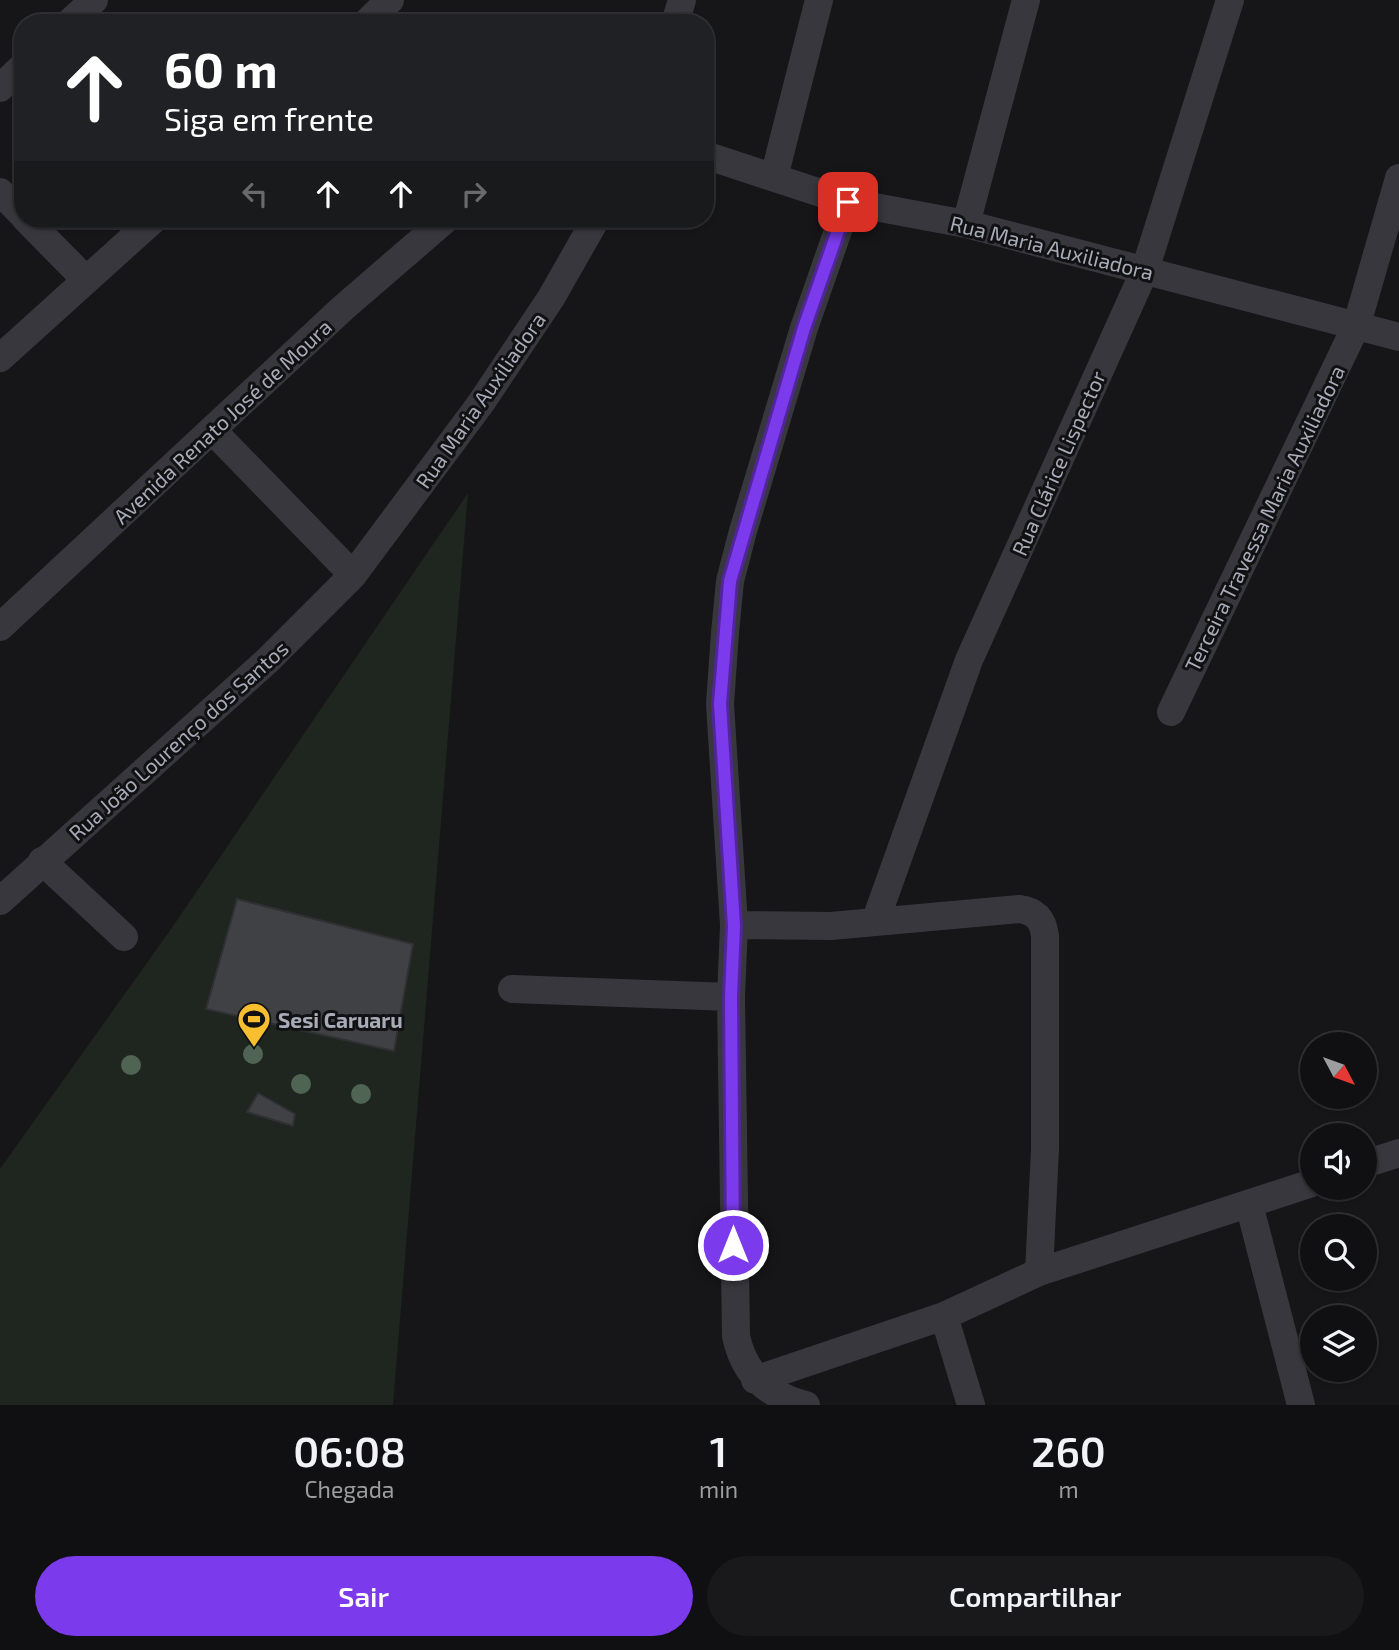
<!DOCTYPE html>
<html lang="pt">
<head>
<meta charset="utf-8">
<style>
  body { margin:0; font-family:"Exo 2",sans-serif; background:#19191b; color:#f1f3f6; height:100vh; display:flex; flex-direction:column; font-size:26px; white-space:nowrap }
  * { box-sizing:border-box; margin:0 }
  p { font-size:23px; color:#9c9d9f }
  .icon { flex:none; width:38px; height:38px; fill:none; stroke:currentColor; stroke-width:2; stroke-linecap:round; stroke-linejoin:round }
  .map { position:relative; height:1405px; overflow:hidden }
  .details { display:flex; flex-direction:column; background:#101012; flex:1 }
  .details>* { flex:none }
  .hud { position:absolute; left:14px; top:14px; width:700px; height:214px; border-radius:28px; box-shadow:0 2px 5px #0004,0 0 0 2px #303032; background:#202124; color:#fff; overflow:hidden }
  .needle { width:46px; rotate:131deg }
  .controls { position:absolute; left:1300px; top:1032px; display:grid; gap:14px }
  .controls a { display:grid; place-items:center; width:77px; height:77px; border-radius:50%; background:#101012; box-shadow:0 2px 5px #0004,0 0 0 2px #303032; font-size:35px }
  .pin { position:absolute; display:grid; place-items:center; width:60px; height:60px; color:#fff; margin:-30px; border-radius:14px; box-shadow:0 4px 10px #0006 }
  .me { position:absolute; width:77px; margin:-38px; rotate:0deg; stroke-linejoin:round; filter:drop-shadow(0 0 5px #0008) }
  .turn { display:flex; align-items:center; gap:24px; height:147px; padding:0 35px; font-size:32px }
  .turn .icon { width:91px; height:91px; stroke-width:2.5 }
  .turn b { display:block; font-size:49px; line-height:60px }
  .lanes { display:flex; align-items:center; height:66px; padding:0 35px; background:#0003; justify-content:center; gap:35px; direction:ltr }
  .lanes .off { opacity:.35 }
  .eta { display:flex; justify-content:space-evenly; align-items:center; height:119px; text-align:center }
  .eta b { font-size:42px; font-weight:600; line-height:49px }
  .button { display:flex; gap:14px; margin-top:auto; padding:14px 35px }
  .button a { flex:1; height:80px; border-radius:42px; background:#7c3aed; color:#fff; font-size:28px; font-weight:600; line-height:80px; text-align:center }
  .button a+a { background:#19191b; color:#f1f3f6 }
  .map>svg:first-child { display:block }
</style>
</head>
<body>
<div class="map">
<svg width="1399" height="1405" viewBox="0 0 1399 1405">
  <rect width="100%" height="100%" fill="#161618"/>
  <path fill="#1e261f" d="M468,493L393,1405H0V1169L171,929Z"/>
  <path fill="#404145" stroke="#303034" stroke-width="2" d="M237,899L413,944L394,1051L206,1009Z
    M258,1093L295,1114L293,1126L247,1112Z"/>
  <g fill="none" stroke-linecap="round" stroke-linejoin="round">
    <path stroke="#37373d" stroke-width="28" d="M69,23L94,0
      M366,23L390,0
      M675,23L682,0
      M0,88L23,66
      M705,155L848,202L966,224L1399,337
      M774,177L819,0
      M0,192L23,215
      M26,219L86,280
      M966,224L1026,0
      M0,358L154,219
      M213,431L353,575
      M0,627L343,308L446,219
      M1171,712L1357,324L1399,178
      M42,861L124,937
      M0,901L267,661L353,575L481,403L551,298L596,219
      M875,922L969,660L1145,270L1230,0
      M734,925L831,926L1019,909C1036,911 1043,920 1045,936V1149L1039,1272
      M512,989L731,997
      M1365,1164L1399,1153
      M1249,1204L1301,1405
      M944,1316L971,1405
      M755,1380L944,1316L1039,1272L1312,1183
      M806,1405C768,1396 744,1374 736,1336L731,997L734,925L720,704L725,633L730,581L743,531L804,328L848,202"/>
  </g>
  <g fill="#4f6452">
    <circle cx="253" cy="1054" r="10"/>
    <circle cx="131" cy="1065" r="10"/>
    <circle cx="301" cy="1084" r="10"/>
    <circle cx="361" cy="1094" r="10"/>
  </g>
  <g fill="none" stroke-linecap="round" stroke-linejoin="round">
    <defs>
      <path id="route" d="M733,1245L731,997L734,926L720,704L730,581L804,328L848,202"/>
    </defs>
    <use href="#route" stroke="#51269a" stroke-width="18"/>
    <use href="#route" stroke="#7c3aed" stroke-width="12"/>
  </g>
  <defs>
    <symbol id="stadium-pin" viewBox="-11 -11 22 30"><path d="M0 17L-7.5 6A9.5 9.5 0 1 1 7.5 6Z" fill="#f7bf2f" stroke="#111113"/><path d="M0-5a6.5 5 0 1 0 0 10a6.5 5 0 1 0 0-10ZM-3.5-1.8h7v3.6h-7Z" fill="#111"/></symbol>
  </defs>
  <g fill-rule="evenodd">
    <use href="#stadium-pin" x="235" y="1000" width="38" height="52"/>
  </g>
  <g text-anchor="middle" dominant-baseline="central" stroke-width="6" stroke-linejoin="round" paint-order="stroke">
    <g font-size="21" fill="#a8acb8" stroke="#111113">
      <text transform="translate(1052 247) rotate(14)">Rua Maria Auxiliadora</text>
      <text transform="translate(480 400) rotate(-55)">Rua Maria Auxiliadora</text>
      <text transform="translate(222 421) rotate(-43)">Avenida Renato José de Moura</text>
      <text transform="translate(1058 463) rotate(-66)">Rua Clárice Lispector</text>
      <text transform="translate(1264 518) rotate(-64)">Terceira Travessa Maria Auxiliadora</text>
      <text transform="translate(178 740) rotate(-42)">Rua João Lourenço dos Santos</text>
    </g>
    <g font-size="21" font-weight="bold" fill="#a8acb8" stroke="#111113" text-anchor="start">
      <text x="278" y="1019">Sesi Caruaru</text>
    </g>
  </g>
</svg>
<div class="controls">
<a><svg class="needle" viewBox="-14 -14 28 28"><path d="M0-13l5 13h-10z" fill="#e53935"/><path d="M0 13l5-13h-10z" fill="#9c9d9f"/></svg></a>
<a><svg class="icon" aria-label="sound" viewBox="0 0 24 24"><path d="M4 9h4l5-4v14l-5-4H4zM17 9q2 3 0 6"/></svg></a>
<a><svg class="icon" aria-label="search" viewBox="0 0 24 24"><circle cx="10" cy="10" r="6"/><path d="M15 15l6 6"/></svg></a>
<a><svg class="icon" aria-label="layers" viewBox="0 0 24 24"><path d="M12 4l9 5-9 5-9-5zM3 14l9 5 9-5"/></svg></a>
</div>
<div class="pin" style="left:848px;top:202px;background:#d93025"><svg class="icon" aria-label="arrive" viewBox="0 0 24 24"><path d="M6 21V4h12l-3 4 3 4H6"/></svg></div>
<svg class="me" style="left:733px;top:1245px" viewBox="-20 -20 40 40"><circle r="17" fill="#7c3aed" stroke="#fff" stroke-width="3"/><path d="M0-11L8 9 0 5-8 9z" fill="#fff"/></svg>
<div class="hud">
<div class="turn"><svg class="icon" aria-label="ahead" viewBox="0 0 24 24"><path d="M12 20V5M6 11l6-6 6 6"/></svg><div><b>60 m</b>Siga em frente</div></div>
<div class="lanes"><svg class="icon off" aria-label="left" viewBox="0 0 24 24"><path d="M17 20v-9H6M10 6l-5 5 5 5"/></svg><svg class="icon" aria-label="ahead" viewBox="0 0 24 24"><path d="M12 20V5M6 11l6-6 6 6"/></svg><svg class="icon" aria-label="ahead" viewBox="0 0 24 24"><path d="M12 20V5M6 11l6-6 6 6"/></svg><svg class="icon off" aria-label="right" viewBox="0 0 24 24"><path d="M7 20v-9h11M14 6l5 5-5 5"/></svg></div>
</div>
</div>
<section class="details">
<div class="eta">
<div><b>06:08</b><p>Chegada</p></div>
<div><b>1</b><p>min</p></div>
<div><b>260</b><p>m</p></div>
</div>
<div class="button"><a>Sair</a><a>Compartilhar</a></div>
</section>
</body>
</html>
